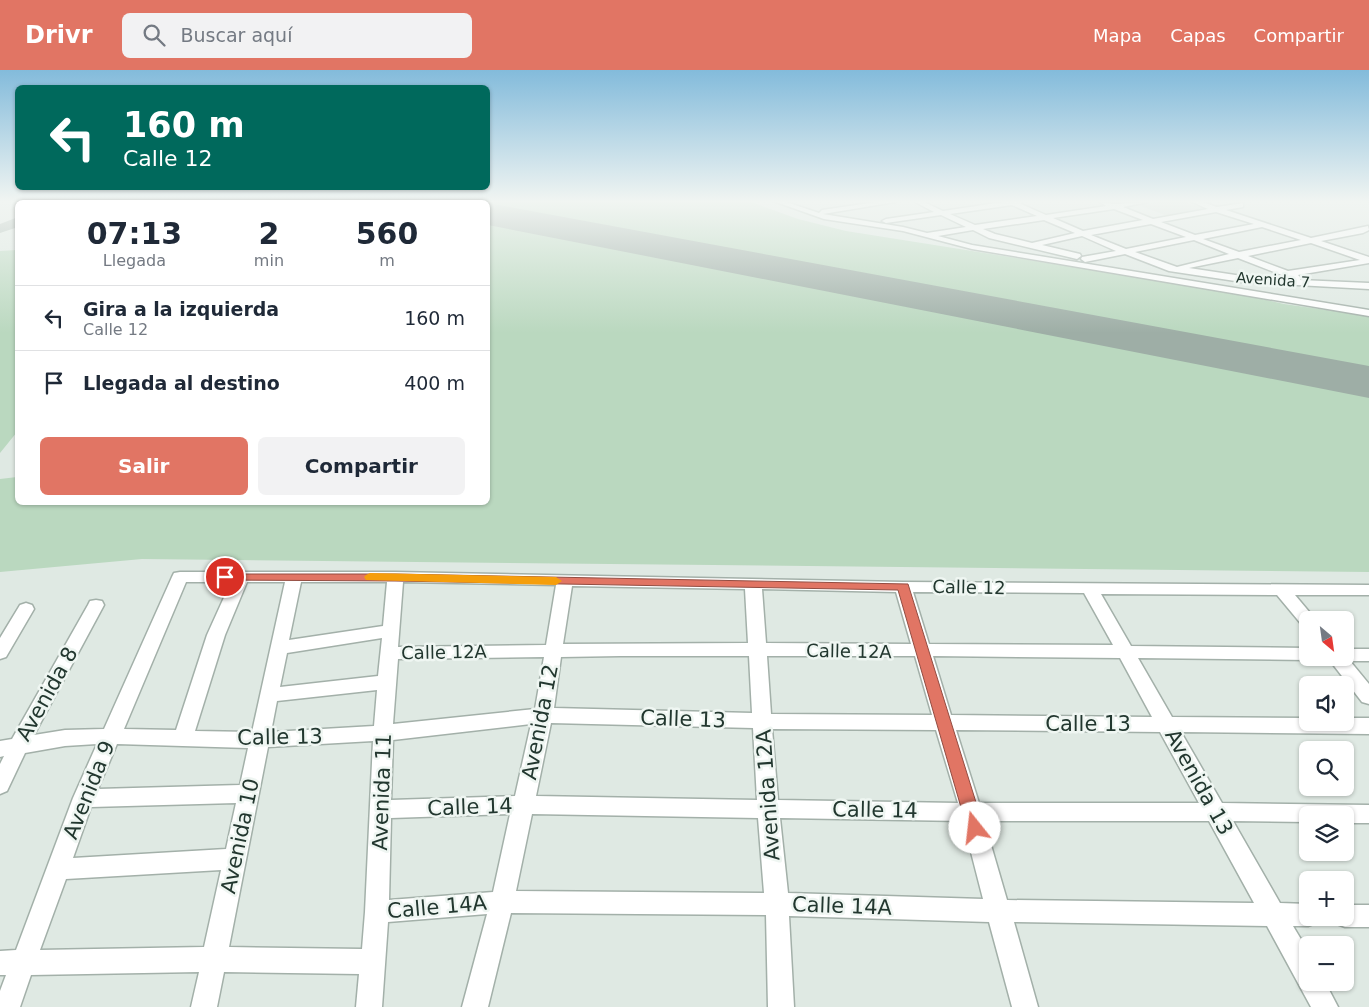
<!DOCTYPE html>
<html lang="es">
<head>
<meta charset="utf-8">
<style>
  body { margin:0; font-family:"DejaVu Sans",sans-serif; background:#f2f2f3; color:#1f2937; height:100vh; display:flex; flex-direction:column; font-size:19px; white-space:nowrap }
  * { box-sizing:border-box; margin:0 }
  p { font-size:16px; color:#747a83 }
  .icon { flex:none; width:28px; height:28px; fill:none; stroke:currentColor; stroke-width:2; stroke-linecap:round; stroke-linejoin:round }
  .map { position:relative; flex:1; overflow:hidden }
  .sheet { position:absolute; left:15px; top:130px; width:475px; height:305px; display:flex; flex-direction:column; background:#fff; border-radius:8px; box-shadow:0 1px 4px #0004 }
  .sheet>* { flex:none }
  .banner { position:absolute; left:15px; top:15px; width:475px; height:105px; border-radius:8px; box-shadow:0 1px 4px #0004; background:#00695c; color:#fff; overflow:hidden }
  .needle { width:32px; rotate:151deg }
  .tools { position:absolute; left:1299px; top:541px; display:grid; gap:10px }
  .tools a { display:grid; place-items:center; width:55px; height:55px; border-radius:8px; background:#fff; box-shadow:0 1px 4px #0004; font-size:25px }
  .pin { position:absolute; display:grid; place-items:center; width:42px; height:42px; color:#fff; margin:-21px; border:2px solid #fff; border-radius:50%; box-shadow:0 1px 5px #0007 }
  .me { position:absolute; width:55px; margin:-28px; rotate:344deg; stroke-linejoin:round; filter:drop-shadow(0 0 4px #0008) }
  .turn { display:flex; align-items:center; gap:18px; height:105px; padding:0 25px; font-size:22px }
  .turn .icon { width:65px; height:65px; stroke-width:2.5 }
  .turn b { display:block; font-size:35px; line-height:42px }
  .eta { display:flex; justify-content:space-evenly; align-items:center; height:85px; text-align:center }
  .eta b { font-size:30px; font-weight:800; line-height:35px }
  .primary-button { display:flex; gap:10px; margin-top:auto; padding:10px 25px }
  .primary-button a { flex:1; height:58px; border-radius:8px; background:#e17564; color:#fff; font-size:20px; font-weight:800; line-height:58px; text-align:center }
  .primary-button a+a { background:#f2f2f3; color:#1f2937 }
  ul { padding:0; list-style:none }
  li { display:flex; align-items:center; gap:15px; height:65px; padding:0 25px; border-top:1px solid #e0e1e3 }
  li div { flex:1 }
  li b { display:block; font-size:19px }
  li em { font-style:normal }
  header { display:flex; align-items:center; gap:30px; box-sizing:border-box; height:70px; padding:0 25px; background:#e17564; color:#fff }
  header strong { font-size:24px }
  nav { display:flex; gap:28px; margin-inline-start:auto; font-size:18px }
  .search { width:350px; height:45px; background:#f2f2f3; display:flex; align-items:center; gap:12px; box-sizing:border-box; padding:0 18px; border-radius:8px; color:#747a83; font-size:19px }
  .map>svg:first-child { display:block }
</style>
</head>
<body>
<header>
<strong>Drivr</strong>
<div class="search"><svg class="icon" aria-label="search" viewBox="0 0 24 24"><circle cx="10" cy="10" r="6"/><path d="M15 15l6 6"/></svg>Buscar aquí</div>
<nav><a>Mapa</a><a>Capas</a><a>Compartir</a></nav>
</header>
<div class="map">
<svg width="1369" height="937" viewBox="0 0 1369 937">
  <rect width="100%" height="100%" fill="#dfe9e3"/>
  <path fill="#ced8d2" d="M1159,132H1185L1212,141L1173,148L1138,135Z"/>
  <path fill="#bad8bf" d="M470,132H751L798,149L846,161L1231,222L1284,234L1369,246V298H1356L488,135V132Z
    M488,153L1369,324V502L142,489L0,502V409L17,407L18,432H488Z
    M17,180V362L0,383V181Z"/>
  <g fill="none" stroke-linecap="round" stroke-linejoin="round">
    <path fill="#9eaea6" fill-rule="evenodd" d="M18,147V157L0,163V154Z
      M1329,298H1369V310H1329L1321,309L1318,304L1321,299Z"/>
    <path fill="#9eaea6" fill-rule="evenodd" d="M488,133L1369,296V328L488,155Z"/>
    <defs>
      <path id="minor" d="M776,132H786L819,143L822,140L876,132H895L823,144L903,157L927,163L966,157L941,145L886,153L882,151L886,149L934,142L915,132H924L943,141L1003,132H1022L1021,134L1046,145L1106,136L1100,132L1115,134L1148,132L1123,137L1153,149L1208,139L1192,132H1202L1217,137L1243,133V137L1226,140L1311,168L1368,156L1369,160L1363,163L1321,171L1369,187V193L1298,205L1301,208L1300,210L1369,213V219L1242,212L1169,201L1125,184L1085,192L1081,189L1082,187L1116,181L1082,166L1042,175L1080,184L1081,186L1077,189L989,168L973,160L938,166L972,175L1369,240V246L972,179L903,161L824,149ZM1012,135L1037,146L975,155L950,144ZM1114,139L1143,150L1083,161L1053,148ZM1216,142L1254,154L1195,165L1161,152ZM1044,150L1075,163L1032,173L995,164L983,159ZM1151,154L1186,167L1126,179L1091,165ZM1262,157L1301,170L1239,182L1203,169ZM1194,170L1229,184L1177,197L1135,182ZM1311,173L1360,190L1288,201L1248,186ZM1238,188L1292,209L1242,206L1189,198Z
        M180,502H395L903,512L1369,515V525H1295L1316,550H1308V557L1302,555L1277,525L1101,524L1131,576L1308,578V588H1315L1308,590L1138,588L1172,647L1308,648V652H1345V648H1369V664L1181,662L1222,733L1369,735V753H1345V745H1308V752L1233,751L1280,833L1308,834V848H1319L1316,853L1308,856H1293L1308,881V912H1325L1338,937H1311L1267,856L1014,852L1038,937H1012L989,852L789,846L794,937H768L766,845L511,843L488,937H462L487,844L388,852L382,937H356L359,904L224,902L217,937H191L199,902L31,905L20,937H0V921L6,905H0V881L16,880L73,728L97,674L65,676L25,683L7,721L0,724V694L4,686L0,687V671L12,669L88,535L90,531L96,530L102,531L104,535L34,665L65,660L104,659L172,507L174,503ZM186,512H231L207,565L176,660L124,659ZM247,512H285L252,662L195,661L225,565ZM301,512H387L383,556L289,570ZM403,512L556,515L546,575L398,577ZM572,516L745,519L748,573L563,574ZM762,519L896,522L911,574L766,573ZM913,522L1084,523L1113,575L929,574ZM382,568L378,606L280,617L287,583ZM620,586H749L752,643L554,638L561,587ZM767,586H915L932,645L771,644ZM933,586L1120,588L1152,647L951,645ZM544,587L535,639L393,654L398,589ZM377,620L374,656L271,662L277,631ZM551,653L753,658L757,730L536,726ZM531,654L515,726L391,730L393,670ZM772,659L936,660L958,733L778,730ZM956,660L1160,662L1199,733H979ZM373,671L365,842L362,879L229,877L268,677ZM117,674L248,678L240,715L98,719ZM236,733L226,779L73,788L91,737ZM510,744L493,822L389,830L391,748ZM532,744L758,748L764,823L516,821ZM780,748L963,751L983,829L788,823ZM984,751H1209L1254,833L1007,830ZM221,800L204,877L40,880L66,809Z
        M26,533L32,535L34,539L6,587L0,589V568L20,535Z
        M1345,579H1369V591H1350L1369,614V634L1362,632L1328,588H1345Z
        M1345,835H1369V857H1345L1337,854L1334,848H1345Z"/>
    </defs>
    <use href="#minor" stroke="#a3b0a9" stroke-width="3"/>
    <use href="#minor" fill="#fff" fill-rule="evenodd"/>
  </g>
  <linearGradient id="sky" x2="0" y2="1"><stop stop-color="#83bbdb"/><stop offset="0.5" stop-color="#f1f5f2"/><stop offset="1" stop-color="#f1f5f2" stop-opacity="0"/></linearGradient>
  <rect width="1369" height="263" fill="url(#sky)"/>
  <path fill="#e17564" stroke="#924c41" d="M225,504H395L908,514L984,758L981,764L975,766L970,764L967,758L898,520L395,511L221,510L219,507L221,505Z"/>
  <path fill="#f59e0b" d="M370,503L556,507L562,511L556,515L366,510L364,507L366,505Z"/>
  <g text-anchor="middle" dominant-baseline="central" stroke-width="5" stroke-linejoin="round" paint-order="stroke">
    <g font-size="15" fill="#22372f" stroke="#eff6f2">
      <text transform="translate(1273 210) rotate(4)">Avenida 7</text>
    </g>
    <g font-size="18" fill="#22372f" stroke="#eff6f2">
      <text transform="translate(969 517) rotate(1)">Calle 12</text>
      <text transform="translate(849 581) rotate(1)">Calle 12A</text>
      <text transform="translate(444 582) rotate(-1)">Calle 12A</text>
    </g>
    <g font-size="21" fill="#22372f" stroke="#eff6f2">
      <text transform="translate(47 624) rotate(-61)">Avenida 8</text>
      <text transform="translate(683 649) rotate(2)">Calle 13</text>
      <text transform="translate(540 652) rotate(-79)">Avenida 12</text>
      <text x="1088" y="654">Calle 13</text>
      <text transform="translate(280 667) rotate(-1)">Calle 13</text>
      <text transform="translate(1199 712) rotate(61)">Avenida 13</text>
      <text transform="translate(89 720) rotate(-68)">Avenida 9</text>
      <text transform="translate(382 722) rotate(-88)">Avenida 11</text>
      <text transform="translate(768 725) rotate(-94)">Avenida 12A</text>
      <text transform="translate(470 737) rotate(-2)">Calle 14</text>
      <text transform="translate(875 740) rotate(1)">Calle 14</text>
      <text transform="translate(240 766) rotate(-78)">Avenida 10</text>
      <text transform="translate(842 836) rotate(2)">Calle 14A</text>
      <text transform="translate(437 837) rotate(-5)">Calle 14A</text>
    </g>
  </g>
</svg>
<div class="tools">
<a><svg class="needle" viewBox="-14 -14 28 28"><path d="M0-13l5 13h-10z" fill="#e53935"/><path d="M0 13l5-13h-10z" fill="#747a83"/></svg></a>
<a><svg class="icon" aria-label="sound" viewBox="0 0 24 24"><path d="M4 9h4l5-4v14l-5-4H4zM17 9q2 3 0 6"/></svg></a>
<a><svg class="icon" aria-label="search" viewBox="0 0 24 24"><circle cx="10" cy="10" r="6"/><path d="M15 15l6 6"/></svg></a>
<a><svg class="icon" aria-label="layers" viewBox="0 0 24 24"><path d="M12 4l9 5-9 5-9-5zM3 14l9 5 9-5"/></svg></a>
<a>+</a>
<a>−</a>
</div>
<div class="pin" style="left:225px;top:507px;background:#d93025"><svg class="icon" aria-label="arrive" viewBox="0 0 24 24"><path d="M6 21V4h12l-3 4 3 4H6"/></svg></div>
<svg class="me" style="left:975px;top:758px" viewBox="-20 -20 40 40"><circle r="19" fill="#fff"/><path d="M0-13L10 11 0 6-10 11z" fill="#e17564"/></svg>
<div class="banner">
<div class="turn"><svg class="icon" aria-label="left" viewBox="0 0 24 24"><path d="M17 20v-9H6M10 6l-5 5 5 5"/></svg><div><b>160 m</b>Calle 12</div></div>
</div>
<section class="sheet">
<div class="eta">
<div><b>07:13</b><p>Llegada</p></div>
<div><b>2</b><p>min</p></div>
<div><b>560</b><p>m</p></div>
</div>
<ul>
<li><svg class="icon" aria-label="left" viewBox="0 0 24 24"><path d="M17 20v-9H6M10 6l-5 5 5 5"/></svg><div><b>Gira a la izquierda</b><p>Calle 12</p></div><em>160 m</em></li>
<li><svg class="icon" aria-label="arrive" viewBox="0 0 24 24"><path d="M6 21V4h12l-3 4 3 4H6"/></svg><div><b>Llegada al destino</b></div><em>400 m</em></li>
</ul>
<div class="primary-button"><a>Salir</a><a>Compartir</a></div>
</section>
</div>
</body>
</html>
